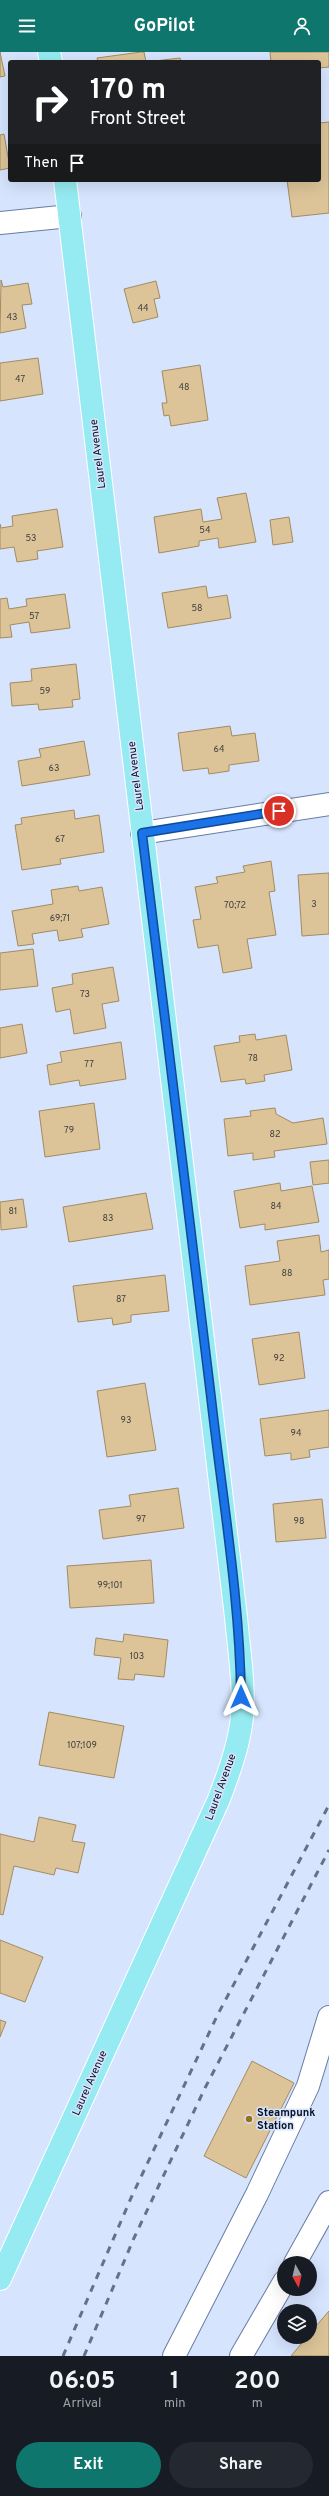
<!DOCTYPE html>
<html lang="en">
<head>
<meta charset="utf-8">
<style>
  body { margin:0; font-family:Overpass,sans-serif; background:#242831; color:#f1f3f6; height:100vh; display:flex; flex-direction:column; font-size:15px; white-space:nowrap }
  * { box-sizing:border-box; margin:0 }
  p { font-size:13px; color:#9ea1a6 }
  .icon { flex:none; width:22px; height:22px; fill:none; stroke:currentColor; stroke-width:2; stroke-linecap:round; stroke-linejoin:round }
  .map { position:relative; height:2304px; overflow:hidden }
  .drawer { display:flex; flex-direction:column; background:#171b24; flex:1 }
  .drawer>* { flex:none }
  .banner { position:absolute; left:8px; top:8px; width:313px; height:122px; border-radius:4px; box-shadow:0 4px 16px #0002; background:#202124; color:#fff; overflow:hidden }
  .needle { width:26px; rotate:172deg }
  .buttons { position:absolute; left:277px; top:2204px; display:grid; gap:8px }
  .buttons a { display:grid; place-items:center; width:40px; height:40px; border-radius:50%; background:#171b24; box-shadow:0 4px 16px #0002; font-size:20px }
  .pin { position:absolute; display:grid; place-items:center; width:34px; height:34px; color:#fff; margin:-17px; border:2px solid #fff; border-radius:50%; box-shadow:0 1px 4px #0007 }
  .me { position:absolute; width:44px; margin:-22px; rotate:0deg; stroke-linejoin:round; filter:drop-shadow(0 0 3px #0008) }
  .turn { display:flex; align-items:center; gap:14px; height:84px; padding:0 16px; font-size:18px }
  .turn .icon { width:52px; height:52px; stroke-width:2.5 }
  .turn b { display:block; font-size:28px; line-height:34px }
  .then { display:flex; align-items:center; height:38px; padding:0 16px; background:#0003; gap:8px; font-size:15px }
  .eta { display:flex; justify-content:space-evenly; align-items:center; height:68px; text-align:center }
  .eta b { font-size:24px; font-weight:700; line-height:28px }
  .action { display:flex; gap:8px; margin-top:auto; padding:8px 16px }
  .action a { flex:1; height:46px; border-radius:24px; background:#0f766e; color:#fff; font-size:16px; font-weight:700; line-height:46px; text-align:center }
  .action a+a { background:#242831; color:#f1f3f6 }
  header { display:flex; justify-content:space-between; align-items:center; height:52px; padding:0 16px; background:#0f766e; color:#fff; font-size:18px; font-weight:700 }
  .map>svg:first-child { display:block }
</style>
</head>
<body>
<header><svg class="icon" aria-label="menu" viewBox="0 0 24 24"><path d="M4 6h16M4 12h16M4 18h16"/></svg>GoPilot<svg class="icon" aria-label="person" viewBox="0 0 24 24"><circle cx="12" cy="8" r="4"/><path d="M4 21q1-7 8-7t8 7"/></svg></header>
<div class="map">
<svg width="329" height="2304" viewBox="0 0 329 2304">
  <rect width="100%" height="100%" fill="#d6e4fe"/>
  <path fill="#dcc498" stroke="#a38b61" d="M0,0L5,24L0,25Z
    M141,0H144L146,10L180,6L181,10H98L97,6Z
    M270,0H329V15L319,16V10H271Z
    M329,70V161L292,165L287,128H319V71Z
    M4,82L10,116L0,118V83Z
    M1,228L3,235L28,231L32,252L22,253L26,276L0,281Z
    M156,229L160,246L154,247L158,265L133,271L124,237Z
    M38,306L43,342L0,349V311Z
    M200,313L208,368L171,374L169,363L164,364L162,351H167L162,319Z
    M246,441L256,490L219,496L218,486L199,489V494L159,501L154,465L201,457L203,470L222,467L217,446Z
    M57,457L63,495L37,499L38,507L17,510L14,495L0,497V472L1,476L13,474L12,464Z
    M289,465L293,490L273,493L270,468Z
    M206,534L208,546L227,543L231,566L168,576L162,541Z
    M65,542L70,576L31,581L29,570L10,573L12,585L0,586V547L7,546L9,557L27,554L26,547Z
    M76,612L80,647L72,648L73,655L39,658L38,652L12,654L10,631L32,629L31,617Z
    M230,674L232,684L255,681L259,709L229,713V719L209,722L208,716L183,719L178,681Z
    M84,689L90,723L22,734L18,709L41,705L39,697Z
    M74,758L75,767L99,763L104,800L60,807L61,812L22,818L15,773L22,772L21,766Z
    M271,809L275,839L269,840L276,883L247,887L252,916L223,921L218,893L198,896L193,868L201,867L195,835L218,831L216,825L245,820L243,814Z
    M329,821V882L302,884L298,823Z
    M78,834L79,839L102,835L109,872L81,877L83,885L59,889L57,878L32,882L34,892L18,894L12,859L53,852L51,838Z
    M33,897L38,934L0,938V901Z
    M113,915L119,949L102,952L106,976L74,982L70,957L56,960L52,936L73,932L72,922Z
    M22,972L27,1001L0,1006V976Z
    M255,982L256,988L286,983L292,1018L264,1023L265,1029L246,1032L245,1027L221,1030L214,994L240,990L239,984Z
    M121,990L126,1027L80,1034L79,1028L50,1033L47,1013L62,1010L60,1000Z
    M94,1051L100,1097L45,1105L39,1059Z
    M275,1056L276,1062L293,1071L323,1066L327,1092L274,1099L275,1105L253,1108V1101L228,1104L224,1067L251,1064L250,1059Z
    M329,1108V1131L313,1133L310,1110Z
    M280,1131L281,1139L312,1134L319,1170L265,1178V1172L240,1176L234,1139Z
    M146,1141L153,1177L69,1190L63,1155Z
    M23,1147L27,1175L1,1178L0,1150Z
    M319,1183L321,1200L329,1198V1227L323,1228L325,1243L250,1253L245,1214L280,1209L277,1189Z
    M165,1223L169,1259L131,1263V1270L113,1273L112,1266L78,1270L73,1234Z
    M299,1280L305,1326L259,1333L252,1287Z
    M145,1331L156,1398L107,1405L97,1339Z
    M329,1358V1395L309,1398L310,1405L291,1408V1401L265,1404L260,1367Z
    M178,1436L184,1476L103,1487L99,1458L131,1454L129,1443Z
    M322,1447L326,1486L276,1490L273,1452Z
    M151,1508L154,1551L70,1556L67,1514Z
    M124,1582L168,1588L164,1625L135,1622L134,1628L118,1627L121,1606L94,1603L96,1586L123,1590Z
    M49,1660L124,1674L114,1726L39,1713Z
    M39,1765L76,1773L72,1789L85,1791L78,1821L56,1816L54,1823L14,1814L3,1863L0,1862V1782L34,1790Z
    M0,1888L43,1905L25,1950L0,1941Z
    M0,1968L6,1970L0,1985Z
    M252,2009L294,2031L246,2126L204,2104Z
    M329,2259V2304H291L307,2285H310V2281Z"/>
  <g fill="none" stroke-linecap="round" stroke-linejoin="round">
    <defs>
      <path id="minor" d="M0,171L70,164
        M142,781L329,752
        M295,2211L329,2150
        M174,2304L257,2142L308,2034L329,1965
        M241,2304L284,2230"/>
      <path id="major" d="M49,0L51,10
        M0,2227L219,1747C228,1723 237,1699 241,1673C246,1639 239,1600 236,1565L65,128"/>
    </defs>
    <use href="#minor" stroke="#677da3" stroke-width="24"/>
    <use href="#major" stroke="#fff" stroke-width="24"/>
    <use href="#minor" stroke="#fff" stroke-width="22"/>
    <use href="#major" stroke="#95ebf1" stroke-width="22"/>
    <path stroke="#667185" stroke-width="3" stroke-dasharray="7 7" stroke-linecap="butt" d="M63,2304L131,2146L218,1962L329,1753
      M84,2304L134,2186L205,2036L329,1798"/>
  </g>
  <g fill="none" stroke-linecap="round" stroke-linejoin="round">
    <defs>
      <path id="route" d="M241,1645C240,1546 222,1444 211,1345C189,1157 165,969 142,781L279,759"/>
    </defs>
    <use href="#route" stroke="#114b97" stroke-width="10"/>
    <use href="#route" stroke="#1a73e8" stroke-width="7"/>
  </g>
  <circle fill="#97701b" stroke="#d6e4fe" stroke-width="1.5" cx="249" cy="2067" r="4"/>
  <g text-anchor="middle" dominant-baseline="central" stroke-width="3" stroke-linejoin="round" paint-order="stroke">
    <g font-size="9" fill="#3e3e3f">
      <text x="143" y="256">44</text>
      <text x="12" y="265">43</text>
      <text x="20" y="327">47</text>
      <text x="184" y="335">48</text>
      <text x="205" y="478">54</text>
      <text x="31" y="486">53</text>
      <text x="197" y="556">58</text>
      <text x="34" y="564">57</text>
      <text x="45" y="639">59</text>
      <text x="219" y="697">64</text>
      <text x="54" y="716">63</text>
      <text x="60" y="787">67</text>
      <text x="314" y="852">3</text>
      <text x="235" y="853">70;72</text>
      <text x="60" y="866">69;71</text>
      <text x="85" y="942">73</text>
      <text x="253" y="1006">78</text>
      <text x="89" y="1012">77</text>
      <text x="69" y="1078">79</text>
      <text x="275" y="1082">82</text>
      <text x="276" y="1154">84</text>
      <text x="13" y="1159">81</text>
      <text x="108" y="1166">83</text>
      <text x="287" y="1221">88</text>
      <text x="121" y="1247">87</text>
      <text x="279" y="1306">92</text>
      <text x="126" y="1368">93</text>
      <text x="296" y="1381">94</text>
      <text x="141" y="1467">97</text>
      <text x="299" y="1469">98</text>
      <text x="110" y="1533">99;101</text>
      <text x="137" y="1604">103</text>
      <text x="82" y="1693">107;109</text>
    </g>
    <g font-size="11" fill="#0a1221" stroke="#d6e4fe">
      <text transform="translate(98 402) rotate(-97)">Laurel Avenue</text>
      <text transform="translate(136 724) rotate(-97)">Laurel Avenue</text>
      <text transform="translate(221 1735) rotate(-70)">Laurel Avenue</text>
      <text transform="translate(90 2031) rotate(-66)">Laurel Avenue</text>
    </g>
    <g font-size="11" font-weight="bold" fill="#0a1221" stroke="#d6e4fe" text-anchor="start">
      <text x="257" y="2061">Steampunk<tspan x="257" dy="13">Station</tspan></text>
    </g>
  </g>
</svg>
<div class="buttons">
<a><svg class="needle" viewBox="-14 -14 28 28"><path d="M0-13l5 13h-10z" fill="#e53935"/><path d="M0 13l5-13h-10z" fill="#9ea1a6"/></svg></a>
<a><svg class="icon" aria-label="layers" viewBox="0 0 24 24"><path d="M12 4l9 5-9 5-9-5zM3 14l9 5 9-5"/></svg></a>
</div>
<div class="pin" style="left:279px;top:759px;background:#d93025"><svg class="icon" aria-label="arrive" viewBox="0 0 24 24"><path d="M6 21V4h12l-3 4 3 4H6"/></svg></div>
<svg class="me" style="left:241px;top:1645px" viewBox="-20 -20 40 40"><path d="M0-17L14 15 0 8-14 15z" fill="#1a73e8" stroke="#fff" stroke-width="4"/></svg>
<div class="banner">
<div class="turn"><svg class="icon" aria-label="right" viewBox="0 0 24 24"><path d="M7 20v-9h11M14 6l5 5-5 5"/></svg><div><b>170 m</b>Front Street</div></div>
<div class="then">Then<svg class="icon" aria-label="arrive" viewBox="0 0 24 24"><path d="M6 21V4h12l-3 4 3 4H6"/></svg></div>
</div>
</div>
<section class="drawer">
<div class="eta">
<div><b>06:05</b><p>Arrival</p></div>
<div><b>1</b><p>min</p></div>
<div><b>200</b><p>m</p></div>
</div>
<div class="action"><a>Exit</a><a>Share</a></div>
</section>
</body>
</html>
